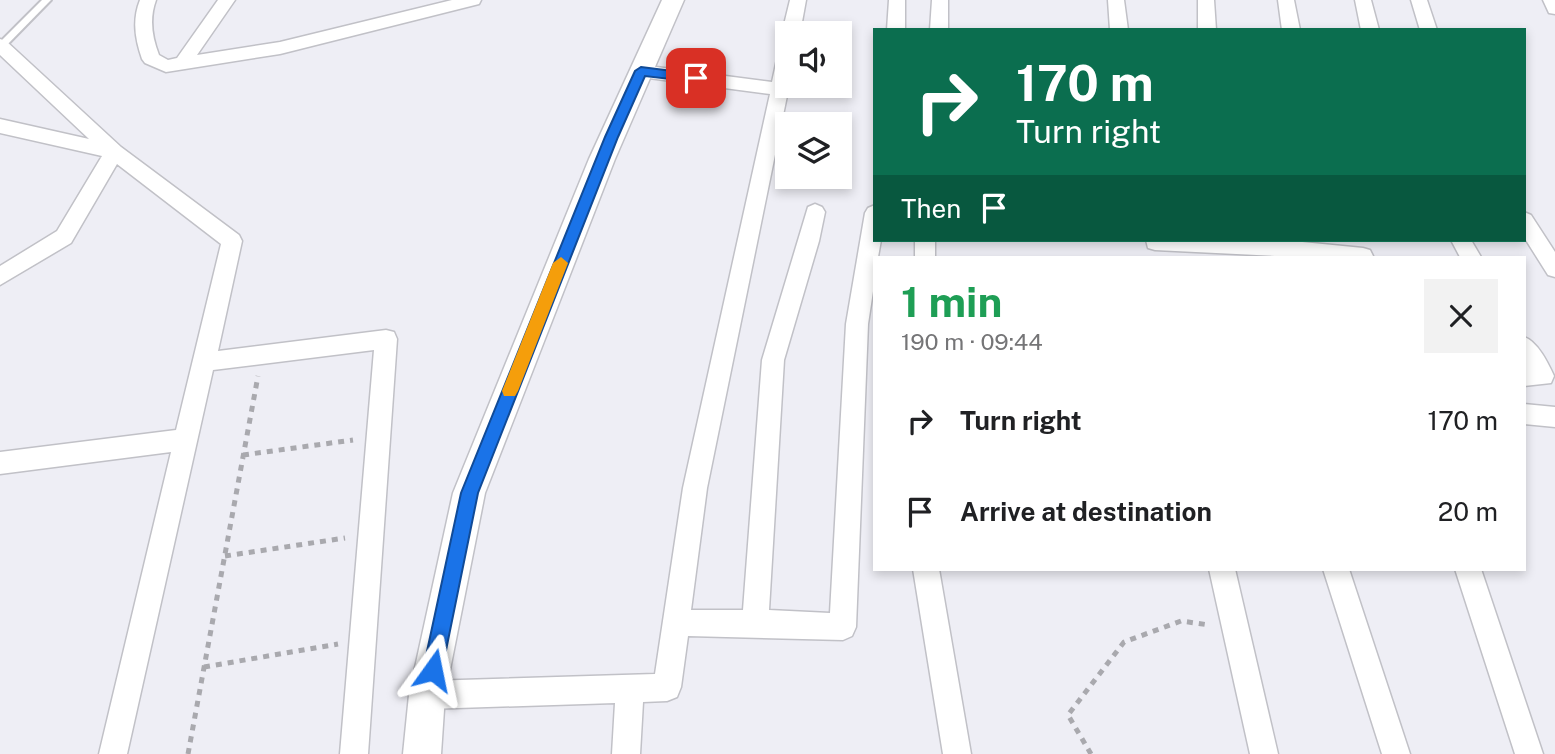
<!DOCTYPE html>
<html lang="en">
<head>
<meta charset="utf-8">
<style>
  body { margin:0; font-family:"Public Sans",sans-serif; background:#f2f2f2; color:#202124; height:100vh; display:flex; flex-direction:column; font-size:26px; white-space:nowrap }
  * { box-sizing:border-box; margin:0 }
  p { font-size:23px; color:#757577 }
  .icon { flex:none; width:38px; height:38px; fill:none; stroke:currentColor; stroke-width:2; stroke-linecap:round; stroke-linejoin:round }
  .map { position:relative; flex:1; overflow:hidden }
  .panel { position:absolute; left:873px; top:256px; width:653px; height:315px; display:flex; flex-direction:column; background:#fff; border-radius:0px; box-shadow:0 4px 10px #0003 }
  .panel>* { flex:none }
  .hud { position:absolute; left:873px; top:28px; width:653px; height:214px; border-radius:0px; box-shadow:0 4px 10px #0003; background:#0b6e4f; color:#fff; overflow:hidden }
  .fabs { position:absolute; left:775px; top:21px; display:grid; gap:14px }
  .fabs a { display:grid; place-items:center; width:77px; height:77px; border-radius:0px; background:#fff; box-shadow:0 4px 10px #0003; font-size:35px }
  .pin { position:absolute; display:grid; place-items:center; width:60px; height:60px; color:#fff; margin:-30px; border-radius:14px; box-shadow:0 4px 10px #0006 }
  .me { position:absolute; width:77px; margin:-38px; rotate:12deg; stroke-linejoin:round; filter:drop-shadow(0 0 5px #0008) }
  .turn { display:flex; align-items:center; gap:24px; height:147px; padding:0 28px; font-size:32px }
  .turn .icon { width:91px; height:91px; stroke-width:2.5 }
  .turn b { display:block; font-size:49px; line-height:60px }
  .then { display:flex; align-items:center; height:66px; padding:0 28px; background:#0003; gap:14px; font-size:26px }
  .round { display:grid; place-items:center; flex:none; width:74px; height:74px; border-radius:0px; background:#f2f2f2 }
  .head { display:flex; align-items:center; justify-content:space-between; height:119px; padding:0 28px }
  h1 { font-size:42px; font-weight:700; line-height:52px; color:#1e9e55 }
  ul { padding:0; list-style:none }
  li { display:flex; align-items:center; gap:21px; height:91px; padding:0 28px }
  li div { flex:1 }
  li b { display:block; font-size:26px }
  li em { font-style:normal }
  .map>svg:first-child { display:block }
</style>
</head>
<body>
<div class="map">
<svg width="1555" height="754" viewBox="0 0 1555 754">
  <rect width="100%" height="100%" fill="#eeeef5"/>
  <g fill="none" stroke-linecap="round" stroke-linejoin="round">
    <defs>
      <path id="service" d="M42,0H51L4,48L0,49V42Z"/>
      <path id="minor" d="M140,0H156C149,19 152,37 159,55L168,60L177,58L218,0H235L197,55L280,42L452,0H481L479,4L280,54L166,72L145,63L142,59C135,39 132,20 140,0Z
        M790,0H806L800,33H788V38L782,33Z
        M889,0H905V30H887Z
        M932,0H948V30H930Z
        M1108,0H1124L1128,30H1110Z
        M1198,0H1214L1216,30H1198Z
        M1278,0H1294L1300,30H1282Z
        M1355,0H1371L1379,30H1361Z
        M1411,0H1427L1437,30H1420Z
        M1543,0H1555V14L1549,13Z
        M0,39L6,41L121,147L239,235L242,241L218,351L386,330L394,332L397,339L368,754H340L374,350L213,370L127,754H99L171,452L0,474V452L176,430L221,244L117,164L71,243L0,285V266L57,231L102,156L0,133V119L89,139L0,55Z
        M788,44L789,86L707,488L691,610H743L762,360L808,207L815,204L822,207L825,212L819,241L784,360L769,610L830,613L846,324L865,213L868,208L875,205V240H881L878,257H875V278L868,324L856,627L852,636L843,640L688,636L681,687L677,697L667,701L643,702L640,754H612L615,703L427,709L417,705L413,695L417,685L427,681L655,674L683,488L770,94L641,77L632,71L641,65L772,82L779,50Z
        M1524,212L1531,215L1555,252V277L1548,275L1524,237Z
        M915,240H935V257H915Z
        M1146,240H1282L1363,248L1370,250L1373,256L1296,257L1155,250L1148,248Z
        M1451,240H1471L1481,257H1460Z
        M1524,337C1538,342 1548,363 1554,376L1551,383L1524,386Z
        M1524,404L1555,407V427L1524,424Z
        M913,569H939L971,754H943Z
        M1209,569H1235L1278,754H1250Z
        M1323,569H1349L1410,754H1382Z
        M1455,569H1481L1543,754H1515Z"/>
      <path id="tertiary" d="M662,0H684L615,159L485,493L445,695L441,754H403L409,695L453,493L589,159Z"/>
    </defs>
    <use href="#service" stroke="#c1c1c7" stroke-width="4"/>
    <use href="#minor" stroke="#c1c1c7" stroke-width="3"/>
    <use href="#tertiary" stroke="#c1c1c7" stroke-width="3"/>
    <path stroke="#a9a9ae" stroke-width="5" stroke-dasharray="6 6" stroke-linecap="butt" d="M243,455L353,440
      M225,556L345,538
      M204,667L338,644
      M188,754L258,376
      M1091,754L1068,715L1124,642L1181,621L1209,625"/>
    <use href="#service" fill="#fff" fill-rule="evenodd"/>
    <use href="#minor" fill="#fff" fill-rule="evenodd"/>
    <use href="#tertiary" fill="#fff" fill-rule="evenodd"/>
  </g>
  <path fill="#1a73e8" stroke="#114b97" stroke-width="2" d="M641,67L696,74L703,78L696,82L645,76L618,137L478,493L442,670L439,677L433,679L426,677L423,670L461,493L605,137L635,71Z"/>
  <path fill="#f59e0b" d="M561,257L568,263L518,391L515,396H504L502,391L553,263Z"/>
</svg>
<div class="fabs">
<a><svg class="icon" aria-label="sound" viewBox="0 0 24 24"><path d="M4 9h4l5-4v14l-5-4H4zM17 9q2 3 0 6"/></svg></a>
<a><svg class="icon" aria-label="layers" viewBox="0 0 24 24"><path d="M12 4l9 5-9 5-9-5zM3 14l9 5 9-5"/></svg></a>
</div>
<div class="pin" style="left:696px;top:78px;background:#d93025"><svg class="icon" aria-label="arrive" viewBox="0 0 24 24"><path d="M6 21V4h12l-3 4 3 4H6"/></svg></div>
<svg class="me" style="left:433px;top:670px" viewBox="-20 -20 40 40"><path d="M0-17L14 15 0 8-14 15z" fill="#1a73e8" stroke="#fff" stroke-width="4"/></svg>
<div class="hud">
<div class="turn"><svg class="icon" aria-label="right" viewBox="0 0 24 24"><path d="M7 20v-9h11M14 6l5 5-5 5"/></svg><div><b>170 m</b>Turn right</div></div>
<div class="then">Then<svg class="icon" aria-label="arrive" viewBox="0 0 24 24"><path d="M6 21V4h12l-3 4 3 4H6"/></svg></div>
</div>
<section class="panel">
<div class="head"><div><h1>1 min</h1><p>190 m · 09:44</p></div><a class="round"><svg class="icon" aria-label="close" viewBox="0 0 24 24"><path d="M6 6l12 12M18 6L6 18"/></svg></a></div>
<ul>
<li><svg class="icon" aria-label="right" viewBox="0 0 24 24"><path d="M7 20v-9h11M14 6l5 5-5 5"/></svg><div><b>Turn right</b></div><em>170 m</em></li>
<li><svg class="icon" aria-label="arrive" viewBox="0 0 24 24"><path d="M6 21V4h12l-3 4 3 4H6"/></svg><div><b>Arrive at destination</b></div><em>20 m</em></li>
</ul>
</section>
</div>
</body>
</html>
